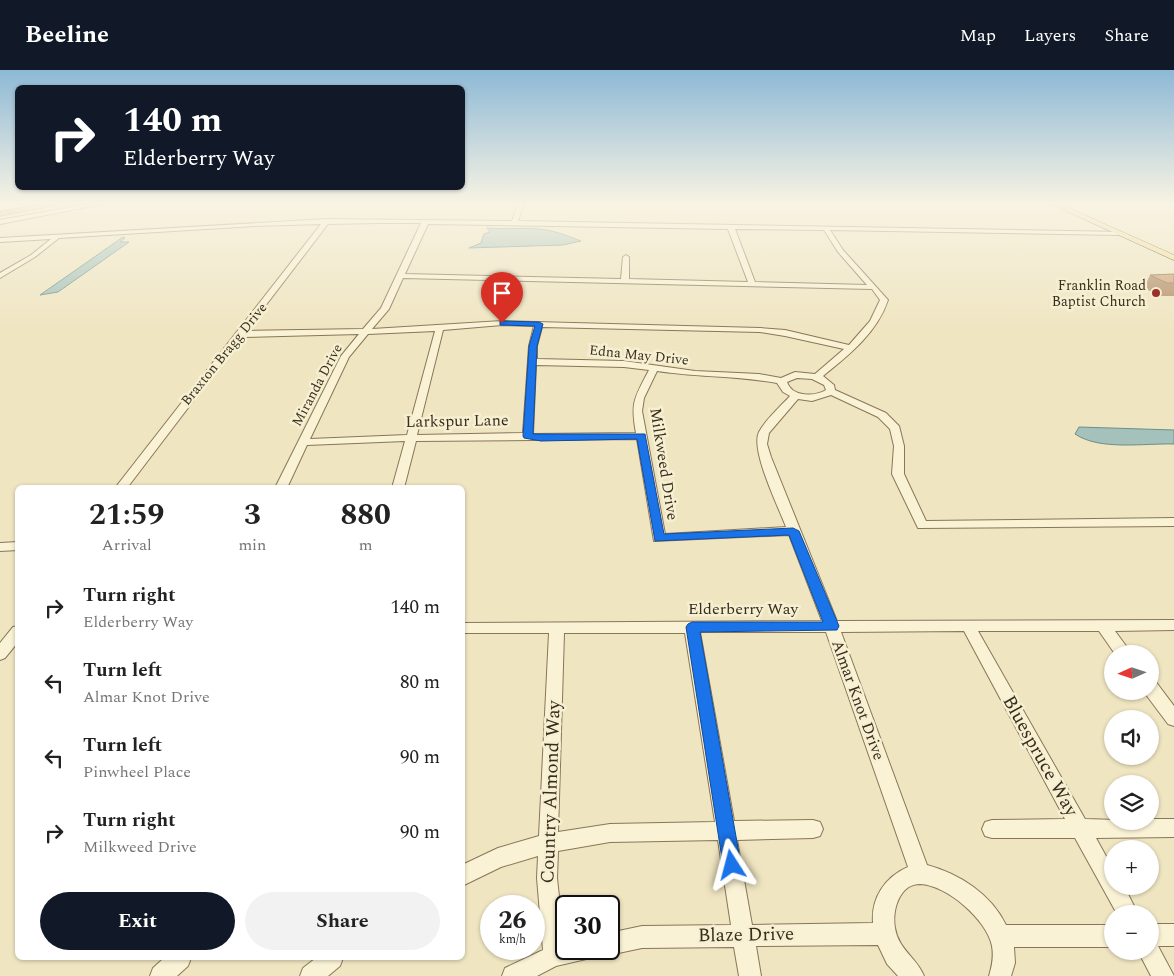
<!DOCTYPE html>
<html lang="en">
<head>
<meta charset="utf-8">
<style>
  body { margin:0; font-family:Spectral,serif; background:#f2f2f2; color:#222; height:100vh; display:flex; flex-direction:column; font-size:19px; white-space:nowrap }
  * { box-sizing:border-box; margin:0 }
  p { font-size:16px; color:#767676 }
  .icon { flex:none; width:28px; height:28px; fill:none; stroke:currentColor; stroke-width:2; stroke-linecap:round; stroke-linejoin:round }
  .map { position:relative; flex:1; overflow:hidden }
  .details { position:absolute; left:15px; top:415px; width:450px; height:475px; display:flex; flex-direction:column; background:#fff; border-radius:8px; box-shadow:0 1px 4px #0004 }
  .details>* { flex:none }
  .top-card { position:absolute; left:15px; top:15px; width:450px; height:105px; border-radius:8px; box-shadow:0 1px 4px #0004; background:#111827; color:#fff; overflow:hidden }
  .needle { width:32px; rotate:267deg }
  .fabs { position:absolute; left:1104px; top:575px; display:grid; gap:10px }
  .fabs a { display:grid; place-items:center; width:55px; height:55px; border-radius:50%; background:#fff; box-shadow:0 1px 4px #0004; font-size:25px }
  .speed { position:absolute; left:480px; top:825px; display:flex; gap:10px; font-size:25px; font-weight:700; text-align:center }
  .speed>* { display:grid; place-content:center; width:65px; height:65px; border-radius:50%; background:#fff; box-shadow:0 1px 4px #0004; line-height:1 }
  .speed small { font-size:12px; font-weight:400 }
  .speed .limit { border:2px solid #111; border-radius:8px; background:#fff; color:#111 }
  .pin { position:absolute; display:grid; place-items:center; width:42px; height:42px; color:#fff; margin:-51px -21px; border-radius:50% 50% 50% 0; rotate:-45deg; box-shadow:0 0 5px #0007 }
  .pin .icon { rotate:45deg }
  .me { position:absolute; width:55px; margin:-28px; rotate:351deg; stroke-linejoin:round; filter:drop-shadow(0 0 4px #0008) }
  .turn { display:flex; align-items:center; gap:18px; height:105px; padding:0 25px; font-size:22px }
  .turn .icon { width:65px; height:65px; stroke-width:2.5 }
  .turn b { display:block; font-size:35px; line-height:42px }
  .eta { display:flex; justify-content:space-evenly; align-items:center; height:85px; text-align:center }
  .eta b { font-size:30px; font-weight:700; line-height:35px }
  .cta { display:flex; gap:10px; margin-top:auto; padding:10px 25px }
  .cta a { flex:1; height:58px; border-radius:30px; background:#111827; color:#fff; font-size:20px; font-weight:700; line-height:58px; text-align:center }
  .cta a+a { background:#f2f2f2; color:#222 }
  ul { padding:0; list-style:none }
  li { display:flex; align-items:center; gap:15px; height:75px; padding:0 25px }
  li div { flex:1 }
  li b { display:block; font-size:19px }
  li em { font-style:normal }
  header { display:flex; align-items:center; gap:30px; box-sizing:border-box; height:70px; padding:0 25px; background:#111827; color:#fff }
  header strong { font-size:24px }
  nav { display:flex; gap:28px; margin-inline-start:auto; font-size:18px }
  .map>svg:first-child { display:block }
</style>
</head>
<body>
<header>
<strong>Beeline</strong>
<nav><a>Map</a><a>Layers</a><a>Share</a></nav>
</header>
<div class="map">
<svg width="1174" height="906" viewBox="0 0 1174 906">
  <rect width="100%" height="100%" fill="#efe5c1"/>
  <path fill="#a4c1bb" stroke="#6b908a" d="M487,158C504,160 522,157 539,159C554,160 567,166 581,171L563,175L469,178L481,173L484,164L490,162Z
    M123,167L125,168L120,172H129L58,222L40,225Z
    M1079,357L1174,360V374C1145,373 1100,381 1075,364Z"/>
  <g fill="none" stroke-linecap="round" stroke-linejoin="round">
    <defs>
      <path id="minor" d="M89,134H102L0,154V150Z
        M518,134H524L518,151L1121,162L1122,163L1119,165L830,160L843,180L888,230C877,263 849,285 823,306L834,315L835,320L886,343L899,356L904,376V404L926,451L1174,448V456L918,458L892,404L894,376L890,359L878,347L831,325L812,331L798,329L769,363L767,374L771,387L837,551L1174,550V560L1115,561L1132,584H1115L1099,561H978L1085,749L1150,751V749H1174V767L1096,768L1112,797V816H1124L1138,844H1117L1075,768H992L985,766L982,759L985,752L992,750L1065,749L964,561L841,562L927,795C960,804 991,824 1006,855H1112V877H1014L1015,893L1011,906H989C992,896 994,887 992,876C987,850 947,815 920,814C899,814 892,841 895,858C898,879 917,888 924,906H898L887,894L878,875L756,876L761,906H739L734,877L642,878L609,885L601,882L600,879H609V863L642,856L731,855L718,770L610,772L558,781L557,808L564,873L566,872V879H598L595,887L556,896L537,906H502L505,898L543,880L537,808L538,786L501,797L462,816V795L498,778L539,766L549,563H462V553L822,551L789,465L654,471L637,369L416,371L404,418H392L405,371L307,375L287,418H275L341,286L359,264L242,267L127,418H115L321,154L255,156L59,168L35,187L0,208V203L31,185L51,169L0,172V168L327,149L512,151ZM378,153H421L381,238L363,259L246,261L328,154ZM428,154L728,159L748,212L629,209V187L626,185L623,187L621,209L405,204ZM735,159L824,160L838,182L867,215L755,212ZM403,208L872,219L880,230L870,251L849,275L785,260L760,258L502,251L372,259L389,239ZM502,255L534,256L529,276L523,363L417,365L443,260ZM542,257L760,262L785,266L844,279L815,304L795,302L781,308L759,304L695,301L624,291L537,289V276ZM435,261L407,365L310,369L349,287L368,264ZM536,295L624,297L649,300C635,327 630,332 636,363L533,364ZM657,301C697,307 738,306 777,313L783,322L790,326C780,337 766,349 759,362C750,380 779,438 786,457L665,464L642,341L644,328ZM797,308L812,309L824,315L826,320C814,327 792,327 787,312ZM700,562H826L908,797C885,807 871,828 873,853L752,855L737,770L813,768L820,766L823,759L820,752L813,750L734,751ZM564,563H685L715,752L610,754L558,762Z
        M18,472V480L0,481V473Z
        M18,556V572L5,588L0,590V573L13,557Z
        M1150,611L1156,612L1174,636V656L1168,654L1144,622L1150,621Z
        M1150,854H1174V876H1158L1174,906H1151L1138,881H1150Z
        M164,888H191L188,896L177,906H150L153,898Z
        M316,888H343L340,896L328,906H300L303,898Z"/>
      <path id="major" d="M1051,134H1060L1174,185V190Z"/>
      <path id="highway" d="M43,134H61L0,146V142Z"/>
    </defs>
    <use href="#minor" stroke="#897658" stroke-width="2"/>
    <use href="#major" stroke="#57442d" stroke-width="1"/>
    <use href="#highway" stroke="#57442d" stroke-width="1"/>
    <use href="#minor" fill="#faf2d5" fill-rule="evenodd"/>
    <use href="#major" fill="#f4df98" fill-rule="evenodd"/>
    <use href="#highway" fill="#e1ae4f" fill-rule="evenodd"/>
  </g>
  <path fill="#b18b65" d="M1174,204V226H1160L1144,218L1150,205Z"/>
  <path fill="#cea276" stroke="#907153" d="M1174,204V213H1167L1150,205Z"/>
  <linearGradient id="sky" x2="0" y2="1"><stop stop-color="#8db9d6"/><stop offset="0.51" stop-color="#f8f3e3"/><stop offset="1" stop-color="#f8f3e3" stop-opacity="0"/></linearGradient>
  <rect width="1174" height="261" fill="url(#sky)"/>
  <path fill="#1a73e8" stroke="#114b97" d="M500,251L539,252L543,254L537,276L533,364H645L664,464L793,458L799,461L839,556L837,560L700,562L741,795L738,801L732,804L725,801L723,795L686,557L688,554L692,552H823L789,465L655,471L637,369L541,371L524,368L523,366L529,276L535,256L502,255H500Z"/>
  <circle fill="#9a3027" stroke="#f6efd1" stroke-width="2" cx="1156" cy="223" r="5"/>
  <g text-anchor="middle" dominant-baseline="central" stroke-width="5" stroke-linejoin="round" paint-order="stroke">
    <g font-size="14" fill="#382d1d" stroke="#f6efd1" text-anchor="end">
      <text x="1146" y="215">Franklin Road<tspan x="1146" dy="16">Baptist Church</tspan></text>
    </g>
    <g font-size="14" fill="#382d1d" stroke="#f6efd1">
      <text transform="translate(224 284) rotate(-51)">Braxton Bragg Drive</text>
      <text transform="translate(639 285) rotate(6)">Edna May Drive</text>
      <text transform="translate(317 315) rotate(-62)">Miranda Drive</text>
    </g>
    <g font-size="16" fill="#382d1d" stroke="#f6efd1">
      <text transform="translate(457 351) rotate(-1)">Larkspur Lane</text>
      <text transform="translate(664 394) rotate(81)">Milkweed Drive</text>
      <text x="743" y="539">Elderberry Way</text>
      <text transform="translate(858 630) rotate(70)">Almar Knot Drive</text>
    </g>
    <g font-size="19" fill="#382d1d" stroke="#f6efd1">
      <text transform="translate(1040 686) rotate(61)">Bluespruce Way</text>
      <text transform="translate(551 722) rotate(-88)">Country Almond Way</text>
      <text transform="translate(746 865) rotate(-1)">Blaze Drive</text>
    </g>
  </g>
</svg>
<div class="fabs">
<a><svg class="needle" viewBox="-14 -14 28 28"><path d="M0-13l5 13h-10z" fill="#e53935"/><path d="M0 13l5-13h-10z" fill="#767676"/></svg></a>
<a><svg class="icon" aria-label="sound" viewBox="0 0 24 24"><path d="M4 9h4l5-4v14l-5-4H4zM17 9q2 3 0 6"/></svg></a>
<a><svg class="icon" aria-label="layers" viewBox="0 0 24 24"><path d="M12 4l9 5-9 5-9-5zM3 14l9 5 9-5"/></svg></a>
<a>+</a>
<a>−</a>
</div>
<div class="speed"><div>26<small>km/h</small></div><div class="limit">30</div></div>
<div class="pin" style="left:502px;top:253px;background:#d93025"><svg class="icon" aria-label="arrive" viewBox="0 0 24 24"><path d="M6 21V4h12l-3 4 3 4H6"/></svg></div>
<svg class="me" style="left:732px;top:795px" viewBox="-20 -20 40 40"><path d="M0-17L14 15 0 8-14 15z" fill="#1a73e8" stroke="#fff" stroke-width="4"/></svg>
<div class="top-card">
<div class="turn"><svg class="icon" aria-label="right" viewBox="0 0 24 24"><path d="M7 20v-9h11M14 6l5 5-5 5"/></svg><div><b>140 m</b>Elderberry Way</div></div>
</div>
<section class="details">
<div class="eta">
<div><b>21:59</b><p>Arrival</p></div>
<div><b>3</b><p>min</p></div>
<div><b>880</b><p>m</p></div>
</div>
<ul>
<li><svg class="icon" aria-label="right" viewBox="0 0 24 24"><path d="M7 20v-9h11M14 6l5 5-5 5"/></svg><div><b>Turn right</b><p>Elderberry Way</p></div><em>140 m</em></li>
<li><svg class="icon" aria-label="left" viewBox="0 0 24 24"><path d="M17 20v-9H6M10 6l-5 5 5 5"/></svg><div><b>Turn left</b><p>Almar Knot Drive</p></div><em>80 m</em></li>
<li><svg class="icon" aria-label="left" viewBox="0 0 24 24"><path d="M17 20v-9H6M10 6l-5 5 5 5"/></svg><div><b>Turn left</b><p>Pinwheel Place</p></div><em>90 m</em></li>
<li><svg class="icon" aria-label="right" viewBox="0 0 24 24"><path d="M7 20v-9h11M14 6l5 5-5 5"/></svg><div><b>Turn right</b><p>Milkweed Drive</p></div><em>90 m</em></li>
</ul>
<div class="cta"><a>Exit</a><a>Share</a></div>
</section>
</div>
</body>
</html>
